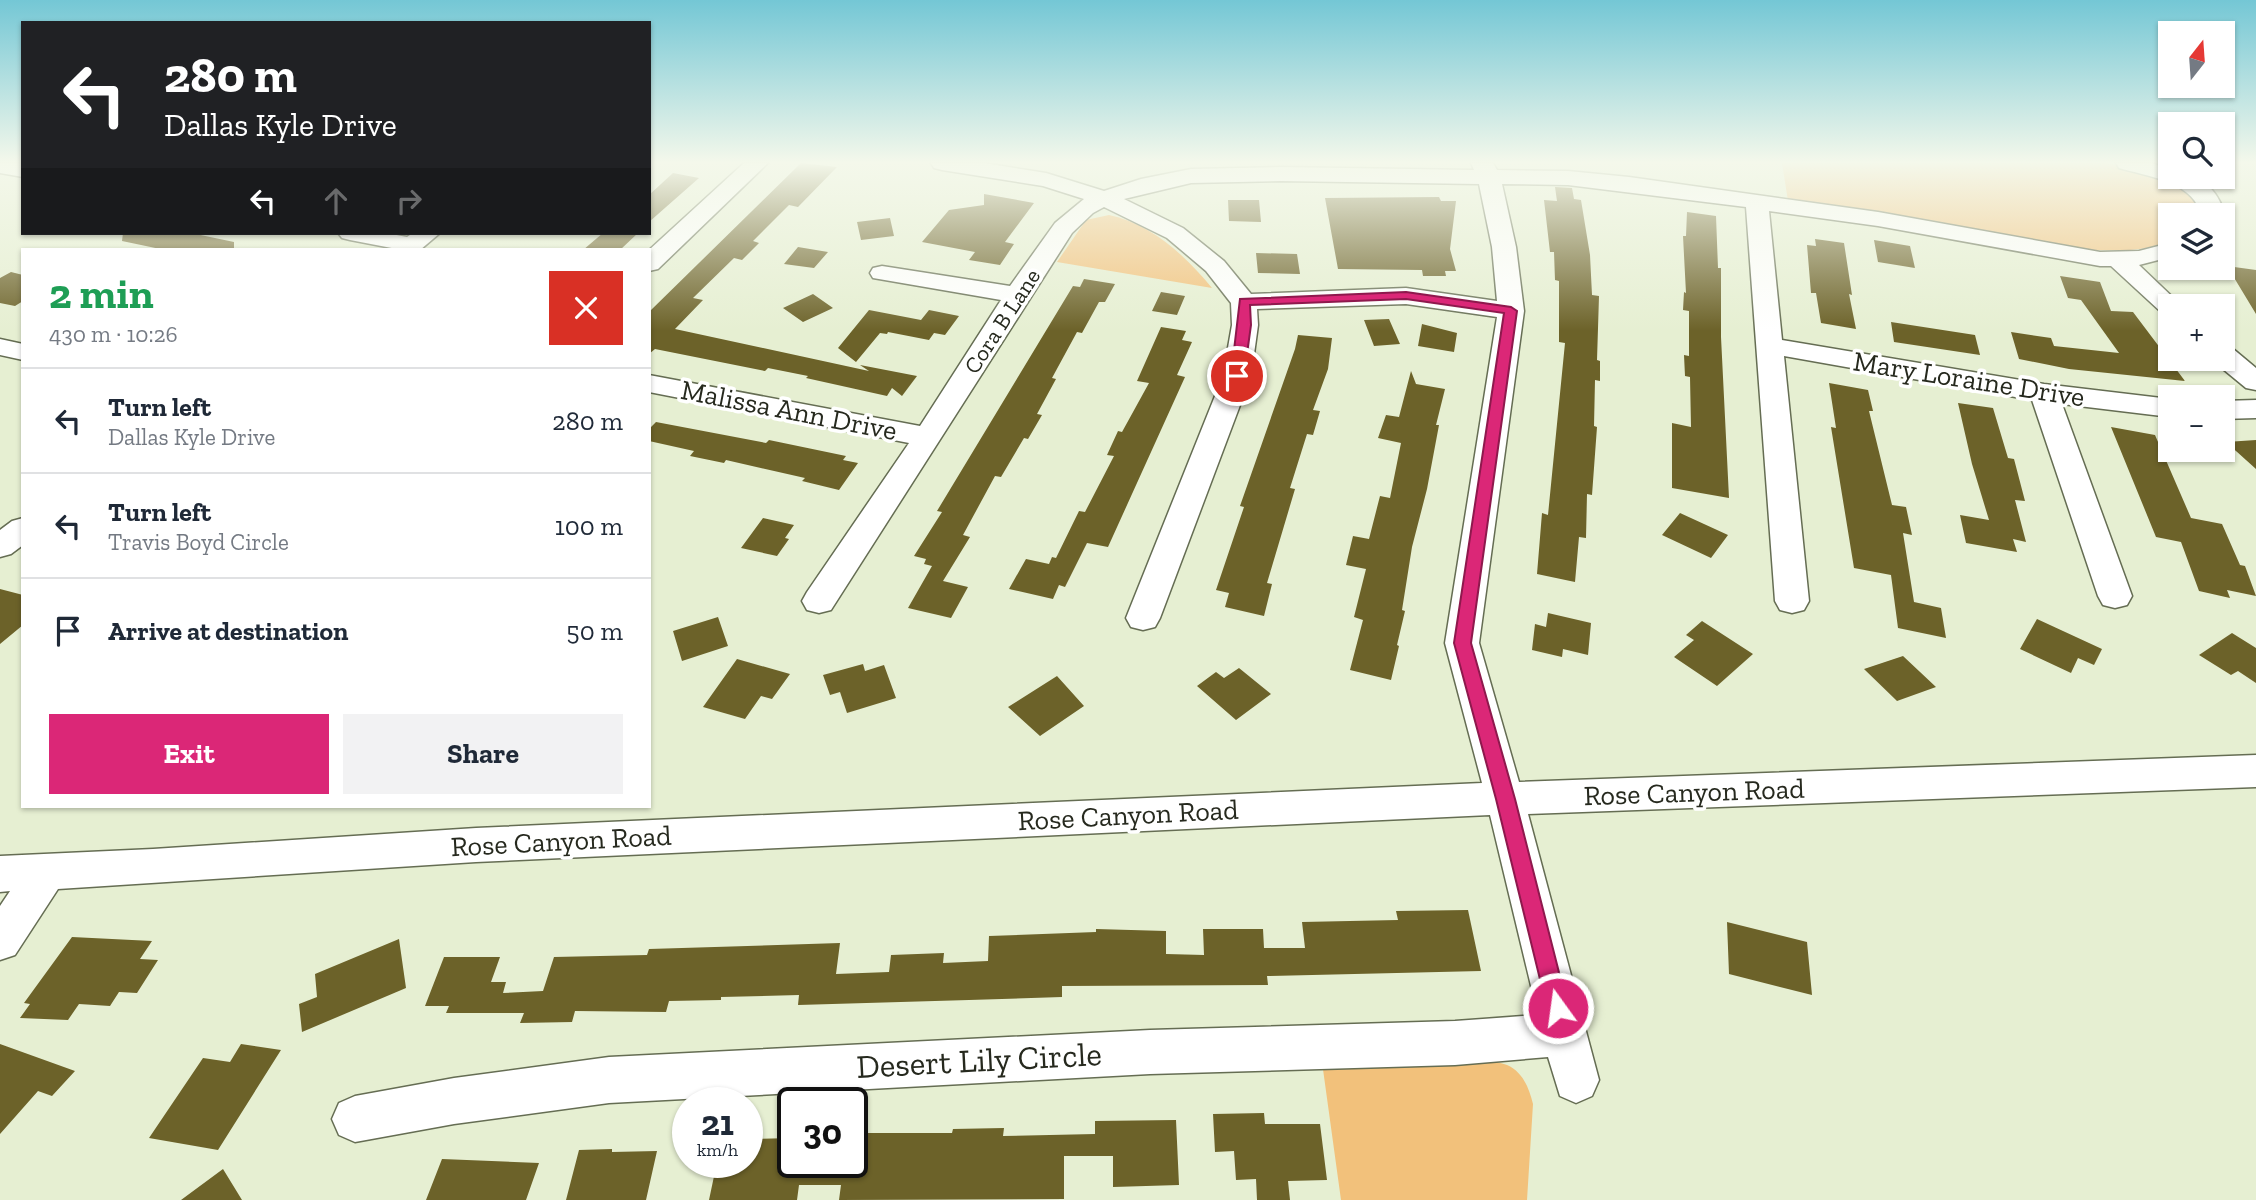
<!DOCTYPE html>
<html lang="en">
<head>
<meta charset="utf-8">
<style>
  body { margin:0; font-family:"Zilla Slab",serif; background:#f2f2f3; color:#1f2937; height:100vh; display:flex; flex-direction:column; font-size:26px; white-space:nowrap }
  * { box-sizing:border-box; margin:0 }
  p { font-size:23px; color:#747a83 }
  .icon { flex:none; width:38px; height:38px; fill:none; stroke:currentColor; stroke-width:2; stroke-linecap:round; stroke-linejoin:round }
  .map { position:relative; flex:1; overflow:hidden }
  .details { position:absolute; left:21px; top:248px; width:630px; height:560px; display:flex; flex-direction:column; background:#fff; border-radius:0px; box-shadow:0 2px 5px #0004 }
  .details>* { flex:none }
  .banner { position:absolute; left:21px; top:21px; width:630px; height:214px; border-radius:0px; box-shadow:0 2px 5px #0004; background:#202124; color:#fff; overflow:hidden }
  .needle { width:46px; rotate:17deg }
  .fabs { position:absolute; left:2158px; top:21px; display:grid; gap:14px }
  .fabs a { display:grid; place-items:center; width:77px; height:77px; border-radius:0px; background:#fff; box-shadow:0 2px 5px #0004; font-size:35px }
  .speed { position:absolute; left:672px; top:1087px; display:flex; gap:14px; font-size:35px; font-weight:700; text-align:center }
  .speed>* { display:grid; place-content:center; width:91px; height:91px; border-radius:50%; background:#fff; box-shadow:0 2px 5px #0004; line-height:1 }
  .speed small { font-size:18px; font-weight:400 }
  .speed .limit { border:4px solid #111; border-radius:10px; background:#fff; color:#111 }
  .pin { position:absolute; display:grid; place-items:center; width:60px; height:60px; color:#fff; margin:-30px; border:4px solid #fff; border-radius:50%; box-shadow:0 2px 7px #0007 }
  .me { position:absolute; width:77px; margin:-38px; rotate:346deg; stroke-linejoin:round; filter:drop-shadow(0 0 5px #0008) }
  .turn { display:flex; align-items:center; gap:24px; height:147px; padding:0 28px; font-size:32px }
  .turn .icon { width:91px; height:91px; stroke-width:2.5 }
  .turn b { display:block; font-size:49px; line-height:60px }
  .lanes { display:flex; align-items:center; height:66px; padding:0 28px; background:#0003; justify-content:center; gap:35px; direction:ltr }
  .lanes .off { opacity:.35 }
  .round { display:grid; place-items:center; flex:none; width:74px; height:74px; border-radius:0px; background:#f2f2f3 }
  .summary { display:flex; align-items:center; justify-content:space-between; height:119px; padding:0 28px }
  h1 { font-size:42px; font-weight:700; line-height:52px; color:#1e9e55 }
  .action { display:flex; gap:14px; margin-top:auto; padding:14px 28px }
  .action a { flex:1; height:80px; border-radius:0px; background:#db2777; color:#fff; font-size:28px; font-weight:700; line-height:80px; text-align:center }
  .action a+a { background:#f2f2f3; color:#1f2937 }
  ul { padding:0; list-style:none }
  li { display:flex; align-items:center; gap:21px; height:105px; padding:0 28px; border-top:2px solid #e0e1e3 }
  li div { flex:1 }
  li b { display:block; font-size:26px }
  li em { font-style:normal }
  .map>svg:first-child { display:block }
</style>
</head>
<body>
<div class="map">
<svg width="2256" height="1200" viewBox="0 0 2256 1200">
  <rect width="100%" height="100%" fill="#e6efd2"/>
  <path fill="#f2c17b" d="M1782,163H2103C2136,167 2181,177 2199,208L2195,215H2170V239C2148,253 2118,250 2093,250L1788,201Z
    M1109,215C1150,223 1186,256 1212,288L1057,262L1086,220Z
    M1322,1062C1342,1064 1362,1067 1382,1068C1410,1069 1486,1055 1507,1065C1523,1072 1529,1088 1533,1104L1527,1200H1341Z"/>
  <path fill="#6c6229" d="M801,163L837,167L798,207L789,205L753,241L759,243L742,260L734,258L693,298L703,300L675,329L869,371L860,365L917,376L902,396L892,388L887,396L806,378L808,376L768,368L765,371L655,349L649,354V312Z
    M673,173L699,178L649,222V195Z
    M1555,187L1572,188L1574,199L1581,200L1590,255L1592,295L1599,296L1597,360L1600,361V381L1595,380L1594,426L1597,427L1592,495L1587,494L1586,538L1579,537L1575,582L1537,574L1542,513L1548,515L1565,343L1559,342V281L1555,280L1554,252H1550L1544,200L1557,201Z
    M984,194L1034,203L1005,242L1014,244L1000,265L969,260L975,252L922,242L949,210L984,205Z
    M1439,197L1441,201H1456L1450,249L1456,271H1445L1446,276H1423L1422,270L1338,269L1325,198Z
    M1228,200H1259L1261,222L1229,221Z
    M1687,212L1716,216L1718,268H1721V337L1729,498L1672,488V423L1691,427L1690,377L1685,376L1684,355L1689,356V311L1683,310L1684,292L1686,293L1683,236H1686Z
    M890,218L894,236L861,240L857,222Z
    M123,233H191L234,242V250H165L122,241Z
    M603,233H638L620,250H583Z
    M1815,239L1844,243L1852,295L1849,294L1856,329L1821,323L1816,293H1811L1807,245L1816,246Z
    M1874,240L1910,246L1915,268L1878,262Z
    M798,247L828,252L814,268L784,264Z
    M1256,253L1297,254L1300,274L1258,273Z
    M2227,266L2256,270V314Z
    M11,272L23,275V301L15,306L0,303V278Z
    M2060,276L2100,282L2111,311L2133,312L2185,381L2069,369L2019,359L2011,332L2051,338L2054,346L2119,353L2081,300L2068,298Z
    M1084,279L1115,284L1105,302H1099L1082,333L1077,332L1052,378L1056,379L1037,414L1042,415L1028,439L1024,438L1001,477L995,476L963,535L970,537L943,581L968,587L951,618L908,608L932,566L924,564L926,559L914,556L942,512L937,511L1073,286L1080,287Z
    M1161,292L1185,296L1177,315L1152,311Z
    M813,294L833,308L803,322L783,308Z
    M869,310L921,320L929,310L959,316L945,335L934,333L929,340L888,332L887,334L880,333L856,362L838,348Z
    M1389,319L1400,344L1374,346L1364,320Z
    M1891,322L1975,335L1980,355L1894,342Z
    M1422,324L1457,333L1454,352L1418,346Z
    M1161,327L1186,331L1182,340L1192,342L1177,375L1185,377L1108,547L1087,543L1065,587L1059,585L1053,599L1009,589L1026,559L1049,564L1052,557L1056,558L1079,511L1085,512L1114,456L1107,455L1118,431L1122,432L1149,383L1137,381Z
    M1298,335L1332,338L1328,369L1313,410L1320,411L1313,435L1307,434L1290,488L1295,489L1267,583L1272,584L1264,616L1225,607L1229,593L1216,590L1244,507L1240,506L1295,349Z
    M1411,371L1416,384L1445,389L1436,425H1439L1427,489L1412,547L1402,610L1405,611L1397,645L1399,646L1391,680L1350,670L1363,620L1354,617L1366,569L1346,565L1353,536L1369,539L1380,496L1390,498L1401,443L1378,438L1386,415L1399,417Z
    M1829,383L1868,390L1873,411H1869L1892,505L1906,507L1912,535L1903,533L1914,602L1941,608L1946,638L1898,628L1891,575L1854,568L1831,427L1836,428Z
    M1958,403L1993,408L2008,458L2014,459L2025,501L2015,500L2026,542L2013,539L2017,552L1966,543L1960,515L1989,520L1972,464Z
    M656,422L766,443L769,440L846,456L843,460L858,463L839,490L802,481L805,478L726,460L724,463L690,456L694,451L649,441V429Z
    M2111,427L2155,435L2191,518L2222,524L2240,565L2245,566L2256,596L2227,590L2230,598L2199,591L2181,542L2156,537Z
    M2256,440V469L2226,442Z
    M1680,513L1728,535L1711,558L1662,535Z
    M763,518L794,525L785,538L789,539L777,556L741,548Z
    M0,589L23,595V625L0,644Z
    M1548,613L1591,623L1588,655L1563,649L1562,657L1532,650L1535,624L1546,627Z
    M718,617L728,646L682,661L673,631Z
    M2037,619L2102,649L2094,665L2078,658L2071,673L2020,649Z
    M1702,621L1753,654L1717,686L1674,657L1694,640L1686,635Z
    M2232,633L2256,648V683L2238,671L2231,675L2199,655Z
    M1903,656L1936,687L1897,701L1864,669Z
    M737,659L790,674L772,699L761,696L745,719L703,707Z
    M863,664L865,671L884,665L896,698L847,713L840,692L830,695L823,675Z
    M1239,668L1271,694L1236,720L1197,686L1216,672L1224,678Z
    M1057,676L1084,706L1040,736L1008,707Z
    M1468,910L1481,971L1267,976L1268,985L1062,986V997L969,1000L798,1005L799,995L721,997V1000L669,1001L666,1012L575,1011L572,1022L520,1023L524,1013H446L449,1006H425L444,957H500L491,982H506L503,993L543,991L554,957L647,955L649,949L840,943L836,974L889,972L891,955L944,953L943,963L988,961L989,936L1096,932V929L1166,931V954L1204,955L1203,929H1263L1264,948H1305L1302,922L1398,920L1396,911Z
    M1727,922L1807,942L1812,995L1729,974Z
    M72,937L152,941L140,959L158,960L137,993L119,992L110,1006L79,1004L68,1020L20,1018L30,1004L24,1003Z
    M399,939L406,988L302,1032L299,1004L317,997L315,974Z
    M0,1044L75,1071L52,1096L38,1091L0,1134Z
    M241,1044L281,1050L218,1150L149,1138L203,1058L230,1062Z
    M1264,1113L1265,1124H1320L1327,1180L1288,1181L1290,1200H1257L1256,1179L1236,1180L1234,1151L1215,1152L1213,1114Z
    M1176,1120L1179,1185L1113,1187V1156H1064V1199L839,1200L841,1185H799L797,1200H709L717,1162H747V1139L793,1138V1162H852V1133H952L953,1129L1004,1128L1003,1136L1095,1134V1121Z
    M612,1149V1152L657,1151L646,1200H566L579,1150Z
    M442,1159L539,1163L526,1200H426Z
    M223,1169L242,1200H181Z"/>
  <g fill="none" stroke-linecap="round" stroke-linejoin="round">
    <defs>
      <path id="minor" d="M0,163H23V177L0,173Z
        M744,163H768L658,269L649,271V250Z
        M931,163H984L1046,173L1104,191L1141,179L1191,169L1281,167L1474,170L1471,163H1493L1497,170L1568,171L1629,177L1878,212L2100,252L2139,251L2170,243V257L2139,265L2182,306H2170V315L2161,312L2111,266H2100L1878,226L1769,211L1782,340L2044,384L2170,399V417L2062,404L2132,596L2127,605L2115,608L2103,605L2098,596L2032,400L1784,356L1809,601L1804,610L1792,613L1780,610L1775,601L1746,207L1568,185L1502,184L1516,247L1524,311L1479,643L1519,782L2256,755V787L1528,814L1599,1080L1592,1096L1576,1103L1560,1096L1548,1057L1455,1065L1150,1074L609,1103L454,1124L355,1142L339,1135L332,1119L339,1103L355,1096L454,1078L609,1057L1150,1030L1455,1021L1538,1015L1490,815L476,862L58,889L15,955L0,960V906L10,891L0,892V856L153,849L476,828L1482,783L1445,643L1497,317L1406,304L1257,309L1258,325L1251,376L1160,618L1155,627L1143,630L1131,627L1126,618L1223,376L1232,325L1231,303L1206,271L1167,238L1104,207L1093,213L1072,233L831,610L819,613L807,610L802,601L807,592L909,443L649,392V375L920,426L1001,300L873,278L870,273L873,268L882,266L1010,286L1055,223L1084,199L1043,186L942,170L934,168ZM1281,181L1479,184L1492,247L1497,301L1406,288L1251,294L1224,261L1183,228L1124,199L1191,183Z
        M2116,163H2151L2170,169V177C2199,177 2213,182 2224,211L2221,215H2197L2200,211C2190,181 2146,176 2119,168Z
        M338,233H386L407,237L413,233H440L420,250H402L350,240L342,238Z
        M0,339L23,344V360L0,355Z
        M2222,346L2232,348L2256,368V390L2246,388L2212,360L2222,359Z
        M2256,400V418L2222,419V401Z
        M23,518V545L11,554L0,557V530L12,521Z"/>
    </defs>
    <use href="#minor" stroke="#656d53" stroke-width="3"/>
    <use href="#minor" fill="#fff" fill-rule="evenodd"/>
  </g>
  <linearGradient id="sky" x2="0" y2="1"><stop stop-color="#74c7d5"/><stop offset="0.49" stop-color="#f4f8eb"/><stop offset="1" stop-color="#f4f8eb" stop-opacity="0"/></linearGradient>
  <rect width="2256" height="331" fill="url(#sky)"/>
  <path fill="#db2777" stroke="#8e194d" stroke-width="2" d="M1406,292L1511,307L1517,311L1471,643L1515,799L1568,1008L1565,1015L1558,1018L1550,1015L1547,1008L1496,799L1454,643L1504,313L1406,299L1250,305L1251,325L1244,376L1237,380L1231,376L1240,299Z"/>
  <g text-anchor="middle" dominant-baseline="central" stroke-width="7" stroke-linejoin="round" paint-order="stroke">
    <g font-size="23" fill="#26291e" stroke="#fff">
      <text transform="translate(1002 321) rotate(-57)">Cora B Lane</text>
    </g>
    <g font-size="28" fill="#26291e" stroke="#fff">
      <text transform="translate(1969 379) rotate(9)">Mary Loraine Drive</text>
      <text transform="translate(789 410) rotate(11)">Malissa Ann Drive</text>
      <text transform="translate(1694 792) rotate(-2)">Rose Canyon Road</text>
      <text transform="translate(1128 815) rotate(-3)">Rose Canyon Road</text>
      <text transform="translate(561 841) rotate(-3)">Rose Canyon Road</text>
    </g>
    <g font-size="33" fill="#26291e" stroke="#fff">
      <text transform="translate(979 1060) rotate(-3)">Desert Lily Circle</text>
    </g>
  </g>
</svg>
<div class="fabs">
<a><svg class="needle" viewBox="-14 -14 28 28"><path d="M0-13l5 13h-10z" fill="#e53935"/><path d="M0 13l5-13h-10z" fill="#747a83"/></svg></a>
<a><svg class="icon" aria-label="search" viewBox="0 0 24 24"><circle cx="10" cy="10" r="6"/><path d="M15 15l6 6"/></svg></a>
<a><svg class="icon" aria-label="layers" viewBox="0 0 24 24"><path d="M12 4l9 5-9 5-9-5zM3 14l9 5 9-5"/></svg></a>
<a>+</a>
<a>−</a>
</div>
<div class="speed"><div>21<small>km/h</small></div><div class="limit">30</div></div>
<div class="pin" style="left:1237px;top:376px;background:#d93025"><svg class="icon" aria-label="arrive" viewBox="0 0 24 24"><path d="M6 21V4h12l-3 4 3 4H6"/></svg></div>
<svg class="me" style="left:1558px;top:1008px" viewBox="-20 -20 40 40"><circle r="17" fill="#db2777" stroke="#fff" stroke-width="3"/><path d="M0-11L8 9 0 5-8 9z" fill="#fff"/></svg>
<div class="banner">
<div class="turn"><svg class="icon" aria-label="left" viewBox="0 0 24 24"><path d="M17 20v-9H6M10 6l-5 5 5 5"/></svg><div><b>280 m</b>Dallas Kyle Drive</div></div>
<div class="lanes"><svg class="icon" aria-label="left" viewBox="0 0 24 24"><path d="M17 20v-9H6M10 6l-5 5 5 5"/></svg><svg class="icon off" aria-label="ahead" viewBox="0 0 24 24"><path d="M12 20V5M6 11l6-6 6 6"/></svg><svg class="icon off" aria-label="right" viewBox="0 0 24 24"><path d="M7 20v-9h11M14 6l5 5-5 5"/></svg></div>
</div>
<section class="details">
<div class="summary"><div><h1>2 min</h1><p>430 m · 10:26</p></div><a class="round" style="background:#d93025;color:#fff"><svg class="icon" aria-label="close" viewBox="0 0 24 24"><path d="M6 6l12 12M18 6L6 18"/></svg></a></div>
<ul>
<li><svg class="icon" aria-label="left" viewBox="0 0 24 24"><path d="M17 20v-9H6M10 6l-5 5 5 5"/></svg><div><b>Turn left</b><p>Dallas Kyle Drive</p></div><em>280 m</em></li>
<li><svg class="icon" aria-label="left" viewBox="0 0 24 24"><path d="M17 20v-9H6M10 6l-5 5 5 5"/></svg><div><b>Turn left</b><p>Travis Boyd Circle</p></div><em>100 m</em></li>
<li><svg class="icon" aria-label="arrive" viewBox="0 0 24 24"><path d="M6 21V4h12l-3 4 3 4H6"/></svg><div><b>Arrive at destination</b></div><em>50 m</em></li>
</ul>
<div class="action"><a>Exit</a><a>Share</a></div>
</section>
</div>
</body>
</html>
